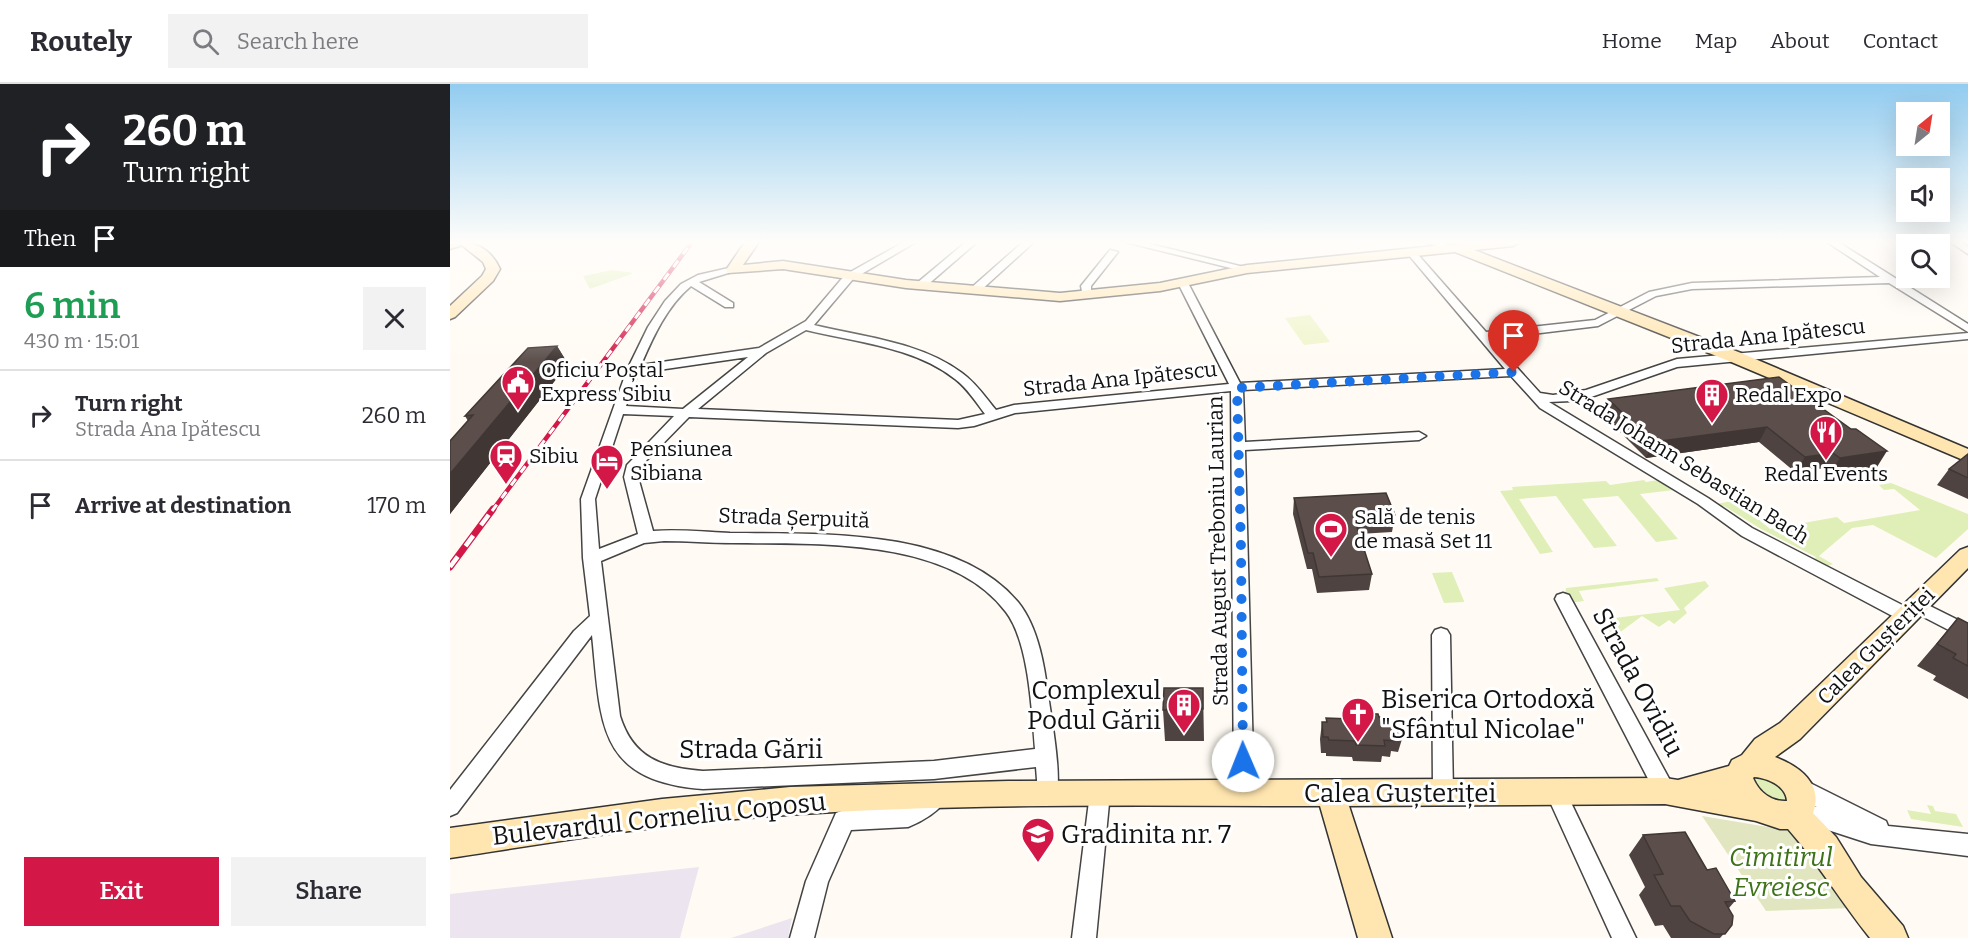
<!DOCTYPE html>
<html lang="en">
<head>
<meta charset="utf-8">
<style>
  body { margin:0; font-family:Bitter,serif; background:#f2f2f3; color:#2b2b33; height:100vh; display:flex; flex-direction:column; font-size:22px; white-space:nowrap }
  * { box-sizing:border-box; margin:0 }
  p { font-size:20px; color:#7c7c81 }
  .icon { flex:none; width:33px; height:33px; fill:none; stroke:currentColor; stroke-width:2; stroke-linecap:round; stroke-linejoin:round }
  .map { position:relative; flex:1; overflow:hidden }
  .sheet { display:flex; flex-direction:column; background:#fff; width:450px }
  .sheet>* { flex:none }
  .banner { background:#202124; color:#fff; overflow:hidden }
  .needle { width:39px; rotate:30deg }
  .controls { position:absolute; left:1446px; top:18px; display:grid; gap:12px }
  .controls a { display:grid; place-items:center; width:54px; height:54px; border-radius:0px; background:#fff; box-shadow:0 6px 24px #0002; font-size:30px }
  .pin { position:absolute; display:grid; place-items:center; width:51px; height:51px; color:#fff; margin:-62px -26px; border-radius:50% 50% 50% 0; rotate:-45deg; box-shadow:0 0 6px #0007 }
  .pin .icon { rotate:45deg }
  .me { position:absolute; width:66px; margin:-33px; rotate:359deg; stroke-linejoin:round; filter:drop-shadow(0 0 4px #0008) }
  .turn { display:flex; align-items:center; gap:21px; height:126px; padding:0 24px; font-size:27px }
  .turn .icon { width:78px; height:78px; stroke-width:2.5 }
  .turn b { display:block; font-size:42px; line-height:51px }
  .then { display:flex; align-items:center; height:57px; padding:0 24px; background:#0003; gap:12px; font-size:22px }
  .round { display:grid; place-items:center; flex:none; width:63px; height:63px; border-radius:0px; background:#f2f2f3 }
  .headline { display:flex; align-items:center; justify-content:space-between; height:102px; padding:0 24px }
  h1 { font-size:36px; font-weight:600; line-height:45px; color:#1e9e55 }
  .button { display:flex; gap:12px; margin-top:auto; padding:12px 24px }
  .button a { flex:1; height:69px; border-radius:0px; background:#d31747; color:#fff; font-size:24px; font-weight:600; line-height:69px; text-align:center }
  .button a+a { background:#f2f2f3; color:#2b2b33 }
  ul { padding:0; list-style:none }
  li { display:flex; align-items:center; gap:18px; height:90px; padding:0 24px; border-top:2px solid #e1e1e2 }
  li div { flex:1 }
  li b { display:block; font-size:22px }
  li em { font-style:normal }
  header { display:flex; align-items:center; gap:36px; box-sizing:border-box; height:84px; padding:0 30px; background:#fff; border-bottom:2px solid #e1e1e2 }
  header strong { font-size:28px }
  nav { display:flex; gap:33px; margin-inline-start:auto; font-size:21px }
  .search { width:420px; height:54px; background:#f2f2f3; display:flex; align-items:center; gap:15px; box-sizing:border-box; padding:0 21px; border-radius:0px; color:#7c7c81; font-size:22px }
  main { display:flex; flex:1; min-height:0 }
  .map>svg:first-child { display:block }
</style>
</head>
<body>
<header>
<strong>Routely</strong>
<div class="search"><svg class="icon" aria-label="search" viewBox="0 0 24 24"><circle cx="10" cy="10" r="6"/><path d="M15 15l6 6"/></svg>Search here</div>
<nav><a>Home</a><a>Map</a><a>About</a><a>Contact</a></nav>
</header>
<main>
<section class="sheet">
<div class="banner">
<div class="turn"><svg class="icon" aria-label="right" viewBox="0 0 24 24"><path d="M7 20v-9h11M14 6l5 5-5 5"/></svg><div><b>260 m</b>Turn right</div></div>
<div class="then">Then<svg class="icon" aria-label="arrive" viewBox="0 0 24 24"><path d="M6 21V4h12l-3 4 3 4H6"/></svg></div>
</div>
<div class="headline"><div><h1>6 min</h1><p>430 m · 15:01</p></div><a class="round"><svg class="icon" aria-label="close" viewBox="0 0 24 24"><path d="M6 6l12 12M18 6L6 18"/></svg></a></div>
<ul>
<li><svg class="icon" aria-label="right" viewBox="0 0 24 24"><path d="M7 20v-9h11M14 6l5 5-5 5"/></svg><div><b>Turn right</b><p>Strada Ana Ipătescu</p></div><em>260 m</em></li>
<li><svg class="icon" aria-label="arrive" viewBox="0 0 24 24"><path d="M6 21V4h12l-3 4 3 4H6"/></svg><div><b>Arrive at destination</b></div><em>170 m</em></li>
</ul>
<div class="button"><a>Exit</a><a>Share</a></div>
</section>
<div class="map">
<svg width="1518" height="854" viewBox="0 0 1518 854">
  <rect width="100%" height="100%" fill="#fffbf4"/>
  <path fill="#ece5f0" d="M249,783L230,854H0V810Z
    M342,834L338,854H281Z"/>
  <path fill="#e0efb8" d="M162,186L184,189L140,205L133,192Z
    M1194,396L1196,398L1208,396L1224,406L1190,410L1228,455L1206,458L1168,412L1132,415L1167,462L1144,464L1106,412L1069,415L1103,468L1090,470L1050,407L1063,406L1062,403L1156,397L1160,401Z
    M1441,399L1518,430V445L1486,474L1423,441L1402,444L1369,472L1383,480L1375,483L1362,479L1366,473L1311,445L1274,422L1267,426L1266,420L1287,416L1320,445L1387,433L1394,439L1470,426L1444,405L1434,406L1429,401Z
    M1002,488L1014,517V518L994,519L982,489Z
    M1207,494L1209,497L1129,507L1134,517L1119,519L1115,512L1116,504Z
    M1255,497L1259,502L1234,524L1237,529L1224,540L1219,536L1209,543L1192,532L1165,552L1148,536L1230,526L1214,504Z
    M1307,694L1325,698L1334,707L1335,716L1331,719L1314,716L1304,697Z
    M1477,721L1483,722L1485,727L1506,730L1513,743L1461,735L1457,726L1481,730Z"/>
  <path fill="#e1e6c0" d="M1252,732L1342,747L1402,824L1316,827Z"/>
  <path fill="#f0f5cb" d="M860,231L880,258L854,261L835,234Z"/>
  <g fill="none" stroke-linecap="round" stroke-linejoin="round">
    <defs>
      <path id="street" d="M454,158H466L403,195L364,241C413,253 471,258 512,289C526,299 536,314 546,326L564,321L779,300L728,199L733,196L738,199L790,299L1055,285L957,169V165H963L1036,248L1145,236L1199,208L1242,199L1430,193L1377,158H1388L1518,240V248L1439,199L1242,205L1206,212L1148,242L1041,255L1090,309L1103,311L1136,306L1227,275L1518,249V255L1227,283L1144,312L1121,317L1099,318L1258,414L1302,444L1460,525L1458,521L1460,517L1466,515L1518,541V556L1462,527L1465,531L1462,536L1456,537L1450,536L1292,452L1248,420L1090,324L1061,292L793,306L795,358L969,348L976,352L969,356L795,366L804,710L801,717L794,720L787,717L784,710L781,307L565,329L524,342L508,344L239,333L191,382L188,393L203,447C229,445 255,448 280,449C369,450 505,443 568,518C589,544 595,585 599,617C602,638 613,699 605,716L598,719L591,716L588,709L586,683L484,695L253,705C146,697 151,638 142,551L7,729L0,732V706L124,547L140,532L133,474L131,415L177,286L198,243L215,217L231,200L248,191L283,183L288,186L249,198L283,219V223H275L241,202C217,222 203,253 191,281L309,264L356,237L395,191ZM356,246C405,258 465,263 505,295C517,304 526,318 535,330L508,336L248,325L316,269ZM298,273L233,325L176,322L188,289ZM173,330L224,332L177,381L174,393L188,450L149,465L145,415ZM214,457C237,457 259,459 282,459C366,460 500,453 556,528C579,558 582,628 585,665L484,677L253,687C212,684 183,674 170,632L151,477L194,459Z
        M516,158H527L475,203H467V199Z
        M573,158H584L529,208H521V204Z
        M675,158H692L802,185L797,188Z
        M973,158H992L1007,163L1002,166Z
        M1500,158H1511L1518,163V170Z
        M660,166L668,168L641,202V213H633L631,202Z
        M1113,509L1119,511L1222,700L1225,707L1222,714L1215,716L1208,714L1105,515L1107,511Z
        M991,544L997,546L1000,551L1003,708L1000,715L993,718L986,715L983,708L982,551L985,546Z
        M1348,693L1436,737L1438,742L1518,750V772L1421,760L1341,734L1338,727L1341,720L1349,717L1367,723L1341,709L1338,702L1341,695Z
        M650,699L657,702L660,709L646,854H622L640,709L643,702Z
        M1106,699L1113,702L1186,854H1162L1096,709L1099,702Z
        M487,703L494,706L497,713C492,726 471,738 458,743L401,746L378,798L364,854H340L356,797L386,729L394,726L455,723Z"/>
      <path id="secondary" d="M8,158C27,158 42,167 50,185L43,197L5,233L0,235V222L32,192L36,185L33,178Z
        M295,158H309L293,181L333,177L456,196L610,209L710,199L797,181L1024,158H1070L1063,162L1024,166L1291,269L1518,365V378L1279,277L1005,168L797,189L710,207L610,217L456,204L333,185L278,189L276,186Z
        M1518,463V484L1350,655L1325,673C1349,682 1374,700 1363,729L1386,753L1411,793L1453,842L1458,854H1420C1391,818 1368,779 1338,745H1330L1306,737L1215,720L899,722L942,854H908L870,722C679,722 487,718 297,734C198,742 99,759 0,774V744L212,715L340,703L558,697L1215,694L1228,696L1279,682L1282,676L1292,671L1305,655L1330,639L1510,466ZM1304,693C1318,694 1336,702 1337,717C1321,718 1309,708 1303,694Z"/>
      <path id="primary" d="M0,158H16L13,161L0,165Z"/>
    </defs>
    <use href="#street" stroke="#444" stroke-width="3"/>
    <use href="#secondary" stroke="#333" stroke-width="3"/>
    <use href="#primary" stroke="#222" stroke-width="3"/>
    <use href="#street" fill="#fff" fill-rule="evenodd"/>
    <use href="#secondary" fill="#ffe5af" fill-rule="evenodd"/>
    <use href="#primary" fill="#ffb964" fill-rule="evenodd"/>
    <defs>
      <path id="rail-far1" d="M42,427L242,158"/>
      <path id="rail" d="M0,483L43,425"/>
    </defs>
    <use href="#rail-far1" stroke="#d31747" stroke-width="4.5"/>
    <use href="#rail" stroke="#d31747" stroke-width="7"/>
    <use href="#rail-far1" stroke="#fff" stroke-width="3" stroke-dasharray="8" stroke-linecap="butt"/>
    <use href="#rail" stroke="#fff" stroke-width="4.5" stroke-dasharray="13" stroke-linecap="butt"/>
  </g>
  <path fill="#4e4340" d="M107,262L118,280L0,430V357L18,337L15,332Z
    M1329,293L1427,383L1380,390L1373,384L1345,388L1309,358L1196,374L1152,330L1158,315Z
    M1518,370V415L1487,401L1499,385Z
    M844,414L945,431L942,448L909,450L922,490L919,506L867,509L862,485H857L843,430Z
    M1508,534L1518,539V615L1483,596L1486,592L1467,582Z
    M753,604L754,657H715L713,626Z
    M901,629L929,633L939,639L953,652L948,668L941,667L940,673L932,672L931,678L903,677L902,673L876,672V669H871L870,655L872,638H876V634L900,635Z
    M1193,751L1257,786L1285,817L1279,824L1282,841L1270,854H1221L1213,841L1205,842L1189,811L1195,803L1179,771Z"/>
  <path fill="#403734" d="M107,262L118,280L0,430V390Z
    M1317,343L1309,358L1196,374L1203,358Z
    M1437,367L1427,383L1380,390L1390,374Z
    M1383,369L1373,384L1345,388L1355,373Z"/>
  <path fill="#5b4e4b" stroke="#403734" stroke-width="1.5" d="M107,262L0,390V357L23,331L15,332L78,264Z
    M1329,293L1401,345H1406L1437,367L1390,374L1383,369L1355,373L1317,343L1203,358L1158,315Z
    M1518,370V394L1499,385Z
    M936,409L945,431L904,434L922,490L869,493L863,469H858L844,414Z
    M1508,534L1518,539V582L1503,574L1506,570L1487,560Z
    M714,604H753V625L713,626Z
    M901,629L928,630L929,633H938L939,639H950L953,652L943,651L944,657L934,656L935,662L906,661L905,657L879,656L878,653H873L872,638H877L876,634L902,635Z
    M1235,748L1257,786L1266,784L1285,817L1275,818L1283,832L1282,841L1275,850H1264L1240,837L1230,822H1221L1204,791L1213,790L1193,751Z"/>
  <linearGradient id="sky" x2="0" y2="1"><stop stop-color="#92ccf0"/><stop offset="0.57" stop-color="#fffdfa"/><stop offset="1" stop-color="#fffdfa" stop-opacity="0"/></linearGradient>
  <rect width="1518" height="278" fill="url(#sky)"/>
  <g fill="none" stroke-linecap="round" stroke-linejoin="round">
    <path stroke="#1a73e8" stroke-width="10" stroke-dasharray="0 18" d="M793,677L791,464L787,304L1064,288"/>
  </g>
  <defs>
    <symbol id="civic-pin" viewBox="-11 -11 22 30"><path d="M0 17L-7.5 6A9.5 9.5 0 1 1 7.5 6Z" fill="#d31747" stroke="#fff"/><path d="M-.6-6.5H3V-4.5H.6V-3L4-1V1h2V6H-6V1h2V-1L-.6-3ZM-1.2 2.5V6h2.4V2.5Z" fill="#fff"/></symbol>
    <symbol id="building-pin" viewBox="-11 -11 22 30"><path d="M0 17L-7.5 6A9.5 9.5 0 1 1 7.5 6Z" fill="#d31747" stroke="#fff"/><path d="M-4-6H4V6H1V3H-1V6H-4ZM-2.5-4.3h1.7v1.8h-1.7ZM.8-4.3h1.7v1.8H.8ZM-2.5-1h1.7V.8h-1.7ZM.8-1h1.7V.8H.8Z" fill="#fff"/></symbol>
    <symbol id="restaurant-pin" viewBox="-11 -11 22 30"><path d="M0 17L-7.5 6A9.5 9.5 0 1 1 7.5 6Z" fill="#d31747" stroke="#fff"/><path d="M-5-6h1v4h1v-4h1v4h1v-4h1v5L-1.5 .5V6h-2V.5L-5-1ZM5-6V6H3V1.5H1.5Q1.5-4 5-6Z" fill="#fff"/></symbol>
    <symbol id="station-pin" viewBox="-11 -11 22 30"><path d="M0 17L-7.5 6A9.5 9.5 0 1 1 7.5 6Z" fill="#d31747" stroke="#fff"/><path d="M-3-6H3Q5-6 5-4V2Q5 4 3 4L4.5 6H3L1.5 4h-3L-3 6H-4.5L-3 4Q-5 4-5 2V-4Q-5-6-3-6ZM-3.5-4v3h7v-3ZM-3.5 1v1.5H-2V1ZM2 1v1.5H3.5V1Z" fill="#fff"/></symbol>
    <symbol id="hotel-pin" viewBox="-11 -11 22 30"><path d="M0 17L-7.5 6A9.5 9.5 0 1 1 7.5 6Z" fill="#d31747" stroke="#fff"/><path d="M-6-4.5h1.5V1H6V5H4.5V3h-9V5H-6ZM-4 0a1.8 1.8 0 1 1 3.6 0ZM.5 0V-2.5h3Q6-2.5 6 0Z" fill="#fff"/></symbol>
    <symbol id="stadium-pin" viewBox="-11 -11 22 30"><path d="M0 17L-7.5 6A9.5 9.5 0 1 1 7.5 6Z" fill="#d31747" stroke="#fff"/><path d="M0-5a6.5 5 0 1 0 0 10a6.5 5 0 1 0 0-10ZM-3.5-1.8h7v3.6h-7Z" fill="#fff"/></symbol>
    <symbol id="church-pin" viewBox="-11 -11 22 30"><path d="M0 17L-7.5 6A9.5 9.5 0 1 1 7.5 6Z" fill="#d31747" stroke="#fff"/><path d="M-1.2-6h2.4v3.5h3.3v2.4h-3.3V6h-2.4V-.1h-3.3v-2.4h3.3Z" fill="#fff"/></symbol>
    <symbol id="school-pin" viewBox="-11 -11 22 30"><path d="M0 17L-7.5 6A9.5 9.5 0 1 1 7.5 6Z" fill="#d31747" stroke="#fff"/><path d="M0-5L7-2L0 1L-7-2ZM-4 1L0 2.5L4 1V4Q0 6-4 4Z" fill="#fff"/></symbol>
  </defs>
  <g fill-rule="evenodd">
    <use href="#civic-pin" x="49" y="279" width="38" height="52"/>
    <use href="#building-pin" x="1243" y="292" width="38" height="52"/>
    <use href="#restaurant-pin" x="1357" y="329" width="38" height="52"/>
    <use href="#station-pin" x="37" y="353" width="38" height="52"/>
    <use href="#hotel-pin" x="138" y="358" width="38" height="52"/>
    <use href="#stadium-pin" x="862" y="426" width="38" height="52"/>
    <use href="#building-pin" x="715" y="602" width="38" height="52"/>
    <use href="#church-pin" x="889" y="611" width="38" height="52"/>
    <use href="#school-pin" x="569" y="731" width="38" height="52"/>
  </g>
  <g text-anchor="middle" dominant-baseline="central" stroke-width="6" stroke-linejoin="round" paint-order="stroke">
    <g font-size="21" fill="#111" stroke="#fff">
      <text transform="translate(1318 252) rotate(-6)">Strada Ana Ipătescu</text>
      <text transform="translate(670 295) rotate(-6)">Strada Ana Ipătescu</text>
      <text transform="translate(1234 378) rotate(32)">Strada Johann Sebastian Bach</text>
      <text transform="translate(344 434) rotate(2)">Strada Șerpuită</text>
      <text transform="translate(768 467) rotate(-91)">Strada August Treboniu Laurian</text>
      <text transform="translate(1426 562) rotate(-45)">Calea Gușteriței</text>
    </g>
    <g font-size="21" fill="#111" stroke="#fff" text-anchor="start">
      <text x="91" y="286">Oficiu Poștal<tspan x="91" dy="24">Express Sibiu</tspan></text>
      <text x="1285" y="311">Redal Expo</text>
      <text x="180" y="365">Pensiunea<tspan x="180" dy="24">Sibiana</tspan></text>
      <text x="79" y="372">Sibiu</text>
      <text x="1376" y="390" text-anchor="middle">Redal Events</text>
      <text x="904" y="433">Sală de tenis<tspan x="904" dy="24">de masă Set 11</tspan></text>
    </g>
    <g font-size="26" fill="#111" stroke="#fff">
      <text transform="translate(1188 598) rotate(62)">Strada Ovidiu</text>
      <text x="301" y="665">Strada Gării</text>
      <text x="950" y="709">Calea Gușteriței</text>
      <text transform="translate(209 735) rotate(-6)">Bulevardul Corneliu Coposu</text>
    </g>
    <g font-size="26" fill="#111" stroke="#fff" text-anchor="start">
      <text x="711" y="606" text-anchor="end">Complexul<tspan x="711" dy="30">Podul Gării</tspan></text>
      <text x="931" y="615">Biserica Ortodoxă<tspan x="931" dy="30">"Sfântul Nicolae"</tspan></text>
      <text x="611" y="750">Gradinita nr. 7</text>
    </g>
    <g font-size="26" font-style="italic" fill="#3d7217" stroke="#fff">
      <text x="1331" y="773">Cimitirul<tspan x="1331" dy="30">Evreiesc</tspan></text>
    </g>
  </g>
</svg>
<div class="controls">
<a><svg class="needle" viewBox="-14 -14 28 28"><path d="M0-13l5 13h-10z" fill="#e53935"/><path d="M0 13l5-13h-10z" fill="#7c7c81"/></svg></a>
<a><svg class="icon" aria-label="sound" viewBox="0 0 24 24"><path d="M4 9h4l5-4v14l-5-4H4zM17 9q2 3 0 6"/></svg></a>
<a><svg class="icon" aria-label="search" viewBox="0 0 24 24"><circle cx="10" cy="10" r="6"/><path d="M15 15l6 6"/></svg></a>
</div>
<div class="pin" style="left:1064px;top:288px;background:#d93025"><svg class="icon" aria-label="arrive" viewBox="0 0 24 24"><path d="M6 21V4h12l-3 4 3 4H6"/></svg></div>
<svg class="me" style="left:793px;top:677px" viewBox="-20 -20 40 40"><circle r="19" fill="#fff"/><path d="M0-13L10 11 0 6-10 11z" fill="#1a73e8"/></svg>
</div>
</main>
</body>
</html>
